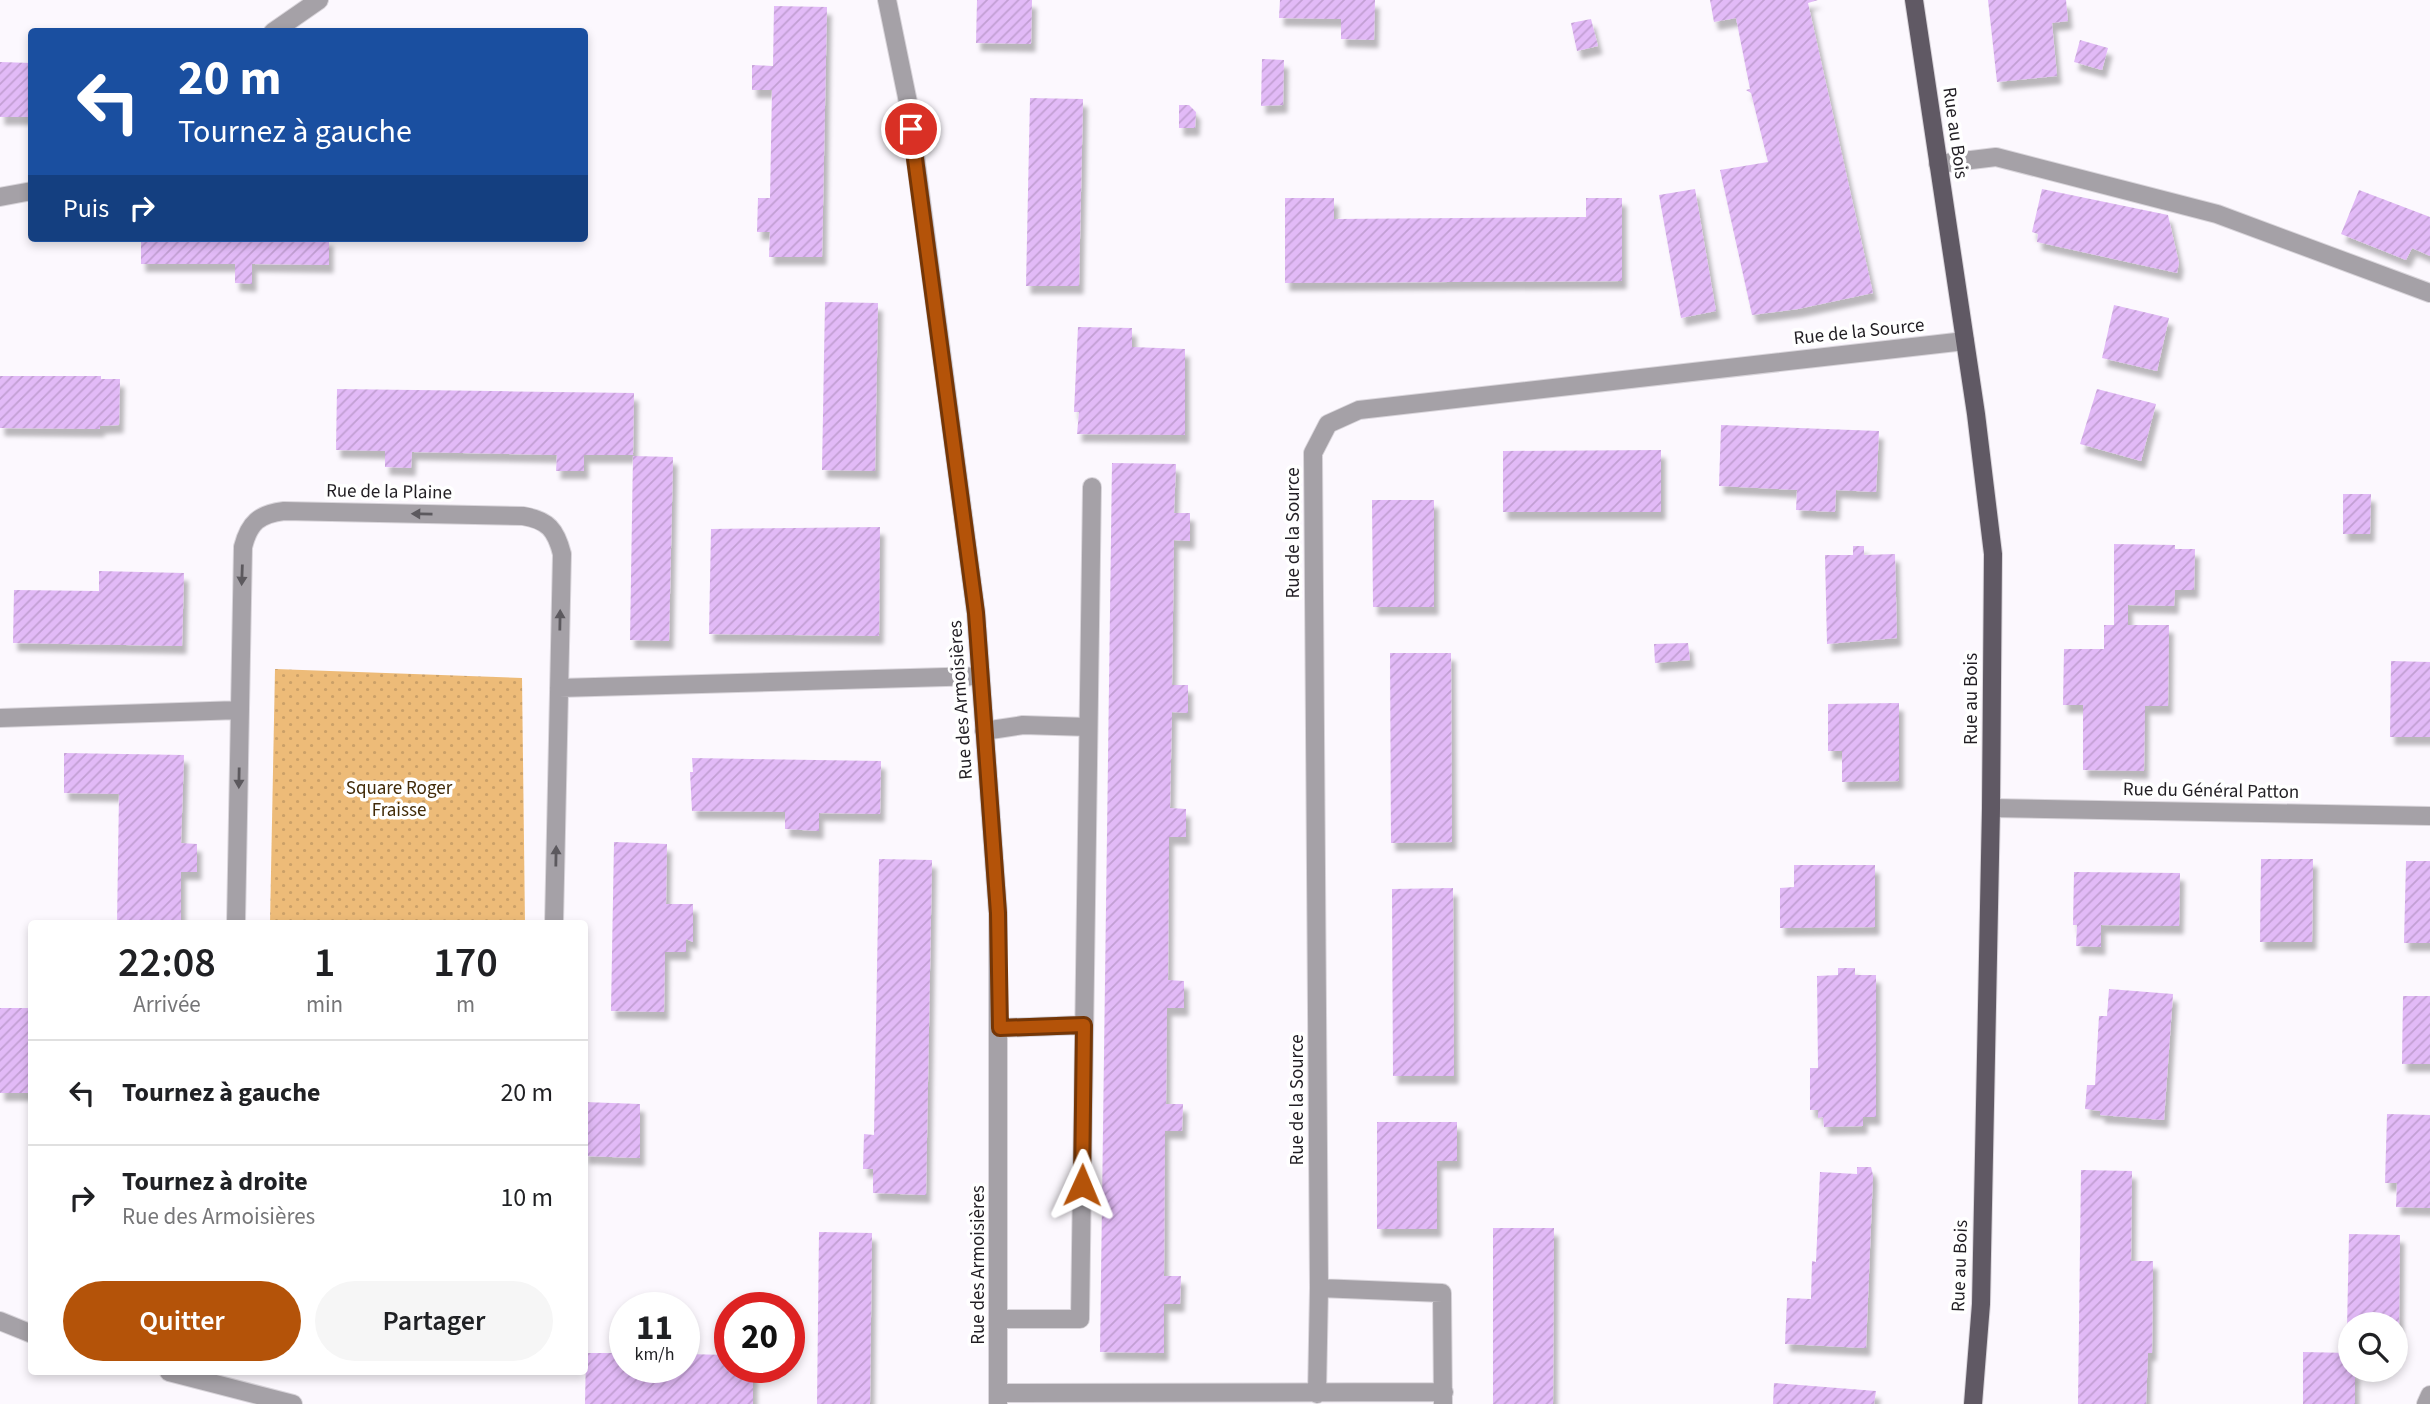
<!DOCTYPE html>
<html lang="fr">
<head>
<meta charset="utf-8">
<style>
  body { margin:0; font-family:"Source Sans 3",sans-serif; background:#f6f6f6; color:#202124; height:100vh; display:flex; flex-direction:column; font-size:26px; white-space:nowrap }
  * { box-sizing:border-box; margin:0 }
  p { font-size:23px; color:#757577 }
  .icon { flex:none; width:38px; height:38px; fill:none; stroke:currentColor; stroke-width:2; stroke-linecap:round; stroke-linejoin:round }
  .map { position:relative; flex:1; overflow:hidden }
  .details { position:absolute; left:28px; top:920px; width:560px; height:455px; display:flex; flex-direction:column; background:#fff; border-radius:7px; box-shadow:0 4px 10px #0003 }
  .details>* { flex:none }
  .top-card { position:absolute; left:28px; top:28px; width:560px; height:214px; border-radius:7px; box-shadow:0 4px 10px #0003; background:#1a4fa0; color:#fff; overflow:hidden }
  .tools { position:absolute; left:2338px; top:1312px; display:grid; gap:14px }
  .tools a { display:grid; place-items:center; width:70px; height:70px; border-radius:50%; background:#fff; box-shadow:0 4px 10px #0003; font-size:35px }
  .speed { position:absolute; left:609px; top:1292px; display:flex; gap:14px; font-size:35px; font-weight:700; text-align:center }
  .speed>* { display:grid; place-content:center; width:91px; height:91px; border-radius:50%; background:#fff; box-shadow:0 4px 10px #0003; line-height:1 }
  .speed small { font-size:18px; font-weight:400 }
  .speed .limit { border:10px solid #d22; background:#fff; color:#111 }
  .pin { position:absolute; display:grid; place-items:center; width:60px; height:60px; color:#fff; margin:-30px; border:4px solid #fff; border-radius:50%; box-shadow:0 2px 7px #0007 }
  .me { position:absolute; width:77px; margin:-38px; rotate:1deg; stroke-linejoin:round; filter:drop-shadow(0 0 5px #0008) }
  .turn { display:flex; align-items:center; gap:24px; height:147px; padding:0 35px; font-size:32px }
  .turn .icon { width:91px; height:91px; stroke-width:2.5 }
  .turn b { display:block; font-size:49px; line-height:60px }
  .then { display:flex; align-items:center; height:66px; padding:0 35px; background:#0003; gap:14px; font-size:26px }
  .eta { display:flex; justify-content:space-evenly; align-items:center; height:119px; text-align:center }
  .eta b { font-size:42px; font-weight:600; line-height:49px }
  .button { display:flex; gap:14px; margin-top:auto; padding:14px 35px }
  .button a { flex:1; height:80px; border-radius:42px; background:#b45309; color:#fff; font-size:28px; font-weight:600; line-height:80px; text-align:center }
  .button a+a { background:#f6f6f6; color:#202124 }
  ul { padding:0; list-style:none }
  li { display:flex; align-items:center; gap:21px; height:105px; padding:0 35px; border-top:2px solid #e0e0e0 }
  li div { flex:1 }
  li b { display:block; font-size:26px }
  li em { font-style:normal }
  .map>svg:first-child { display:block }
</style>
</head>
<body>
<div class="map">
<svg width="2430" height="1404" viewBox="0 0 2430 1404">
  <defs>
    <pattern id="park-dots" width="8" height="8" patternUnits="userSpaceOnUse" patternTransform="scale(1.75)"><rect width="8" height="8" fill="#edbb78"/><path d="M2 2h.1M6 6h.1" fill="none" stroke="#cba068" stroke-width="1.8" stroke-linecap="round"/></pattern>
    <pattern id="building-hatch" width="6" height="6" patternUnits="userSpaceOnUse" patternTransform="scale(1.75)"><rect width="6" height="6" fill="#e2baf7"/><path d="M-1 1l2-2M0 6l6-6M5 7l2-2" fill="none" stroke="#c29fd3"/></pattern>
    <filter id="shadow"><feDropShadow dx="4.5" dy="8" stdDeviation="2" flood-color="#0004"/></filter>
  </defs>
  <rect width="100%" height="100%" fill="#fcf8fe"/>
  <path fill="url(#park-dots)" d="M275,669L522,678L525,924H270Z"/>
  <path fill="url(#building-hatch)" filter="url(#shadow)" d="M977,0H1032L1031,44L976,43Z
    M1280,0H1375L1374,40L1341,39V19L1279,18Z
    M1710,0H1818L1808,3L1873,293L1798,309L1752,315L1720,170L1768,162L1751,93L1746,90L1750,89L1736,18L1714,22Z
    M1988,0H2066L2068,21L2052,23L2057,76L1997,82Z
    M774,6L827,7L822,257H769L770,232H757L758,198H770L772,90H752V65L773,66Z
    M1591,19L1598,46L1577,51L1571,23Z
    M2080,40L2108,48L2102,70L2074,62Z
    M1262,59L1284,60L1283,105L1261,106Z
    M0,62L32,63V117H0Z
    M1030,98L1083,99L1079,286H1026Z
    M1179,105H1189L1196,112L1195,128H1179Z
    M1695,189L1716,311L1681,318L1659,195Z
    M2042,189L2168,215L2179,263L2177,273L2037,242L2038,234L2032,232Z
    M2359,190L2430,217V256L2412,248L2406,260L2341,234Z
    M1285,198H1334V219L1586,217V198H1622V281L1285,283Z
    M141,238H329V265L252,264V284L235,283V264H141Z
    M825,302L878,303L875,471L822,470Z
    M2114,305L2169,318L2157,371L2102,358Z
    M1078,327L1132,328V347L1185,349V435L1077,434L1079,412H1074Z
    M0,376H101V379H120L119,425L100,426V429L0,428Z
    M337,389L634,393L633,455H584V471H556L557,455L412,452L411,468L385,467V451L336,450Z
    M2097,389L2156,404L2141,461L2080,444Z
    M1721,425L1879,431L1876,492L1836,490L1835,512L1796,510L1797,490L1719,486Z
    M1661,450V512H1503V451Z
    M633,456L673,457L669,641L630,640Z
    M1112,463L1176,464L1174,513H1190V541L1174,540L1172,685H1188V713L1172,712L1170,808L1186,809V837H1169L1168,980L1184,981V1008H1167L1166,1104H1183L1182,1131H1165L1164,1276H1181L1180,1304H1164V1353L1100,1352Z
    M2343,494H2371L2370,534H2343Z
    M1372,500H1434V607H1373Z
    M880,527L879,636L709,634L711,529Z
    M2114,544L2175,545V549H2195L2194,590H2175L2174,606L2128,605V625H2169L2168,706H2145L2144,771L2083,770V705H2063L2064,649H2104V625H2114Z
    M1853,546H1864V555L1895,554L1897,638L1827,644L1825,555H1853Z
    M99,571L184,573L182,646L13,643L14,590L99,591Z
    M1688,643L1690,660L1655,663L1654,644Z
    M1390,653H1451L1452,842L1391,843Z
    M2391,661L2430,662V737H2390Z
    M1899,703V781L1842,782V751H1828V704Z
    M64,753L184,755L181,843L197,844V872H181V924H117L119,794L64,793Z
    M692,758L881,761L880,814L819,813V831L785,829V812L692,811L690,772H693Z
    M614,842L667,844L666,904H693V942L686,939V952H665L664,1012L611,1011Z
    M879,859L932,860L926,1195L873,1193V1169H863L864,1134L874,1135Z
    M2261,859H2313L2312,942H2260Z
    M2406,861H2430V943H2404Z
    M1794,865H1875V927L1780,928V888L1794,887Z
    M2074,872L2180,873L2179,926L2101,925V947L2076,946L2077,925H2073Z
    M1453,888L1454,1076H1393L1392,889Z
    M1838,968H1855V975H1876V1117H1863V1126L1824,1127L1823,1117L1818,1118V1110H1810V1068H1818L1817,976L1838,975Z
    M2109,989L2173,994L2164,1120L2100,1115V1111L2085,1109L2087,1085H2095L2099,1016H2107Z
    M2403,996H2430V1064H2402Z
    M0,1008H32V1093H0Z
    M584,1102L640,1104V1158L584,1156Z
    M2387,1114L2430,1115V1208L2396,1207L2397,1183H2385Z
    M1377,1122H1457V1161H1437V1229H1377Z
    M1857,1167H1871L1873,1175L1866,1348L1785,1344L1787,1298L1811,1299L1812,1261L1816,1262L1820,1172L1857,1174Z
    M2081,1170L2132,1171L2131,1261H2153L2152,1353H2148L2146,1404H2078Z
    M1493,1228H1554L1553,1404H1493Z
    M819,1232L872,1233L870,1404H817Z
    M2349,1234L2400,1235L2399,1328L2396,1325H2350L2347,1328Z
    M2303,1352L2350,1353V1370H2355V1404H2303Z
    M586,1353H625V1367H684V1354L730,1355V1367H753V1404H585Z
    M1774,1383L1876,1391L1874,1404H1773Z"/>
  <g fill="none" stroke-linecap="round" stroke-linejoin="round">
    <defs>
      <path id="minor" d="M887,0L908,102L976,613L998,913V1404
        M273,32L319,0
        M1938,164L1996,157L2217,214L2430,293
        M0,197L32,191
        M559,688L980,676
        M0,718L240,710
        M984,731L1023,725L1088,727
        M1991,808L2430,816
        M236,924L243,547C249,523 259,514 284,511L523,516C548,520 556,530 562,554L554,924
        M1000,1028L1084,1025
        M1319,1288L1442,1293L1443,1404
        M999,1319H1080L1092,487
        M0,1321L32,1334
        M169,1372L293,1404
        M998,1393L1444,1392
        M1317,1394L1319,1288L1313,453L1328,424L1359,410L1965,341
        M2426,1404L2430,1395"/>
      <path id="major" d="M1914,0L1976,414L1993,554L1991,808L1981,1304L1973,1404"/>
    </defs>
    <use href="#minor" stroke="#d9d5db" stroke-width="20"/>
    <use href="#major" stroke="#d9d5db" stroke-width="20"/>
    <use href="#minor" stroke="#a5a1a7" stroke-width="18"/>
    <use href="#major" stroke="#605964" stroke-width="18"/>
  </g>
  <defs><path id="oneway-solid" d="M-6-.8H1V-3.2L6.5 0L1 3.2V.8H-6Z" transform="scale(1.75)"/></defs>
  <g fill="#5c595e">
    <use href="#oneway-solid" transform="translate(422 514) rotate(-179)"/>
    <use href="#oneway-solid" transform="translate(242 575) rotate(92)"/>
    <use href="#oneway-solid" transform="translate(560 620) rotate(-89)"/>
    <use href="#oneway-solid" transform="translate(239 778) rotate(91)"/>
    <use href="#oneway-solid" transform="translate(556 856) rotate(-89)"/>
  </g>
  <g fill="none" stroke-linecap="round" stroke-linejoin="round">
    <defs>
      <path id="route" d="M911,129L976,613L998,913L1000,1028L1084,1025L1082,1185"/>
    </defs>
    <use href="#route" stroke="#753606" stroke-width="18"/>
    <use href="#route" stroke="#b45309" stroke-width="12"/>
  </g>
  <g text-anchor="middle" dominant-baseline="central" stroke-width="7" stroke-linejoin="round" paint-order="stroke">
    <g font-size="19" fill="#211e23" stroke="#fff">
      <text transform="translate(1955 133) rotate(82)">Rue au Bois</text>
      <text transform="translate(1859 332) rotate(-6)">Rue de la Source</text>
      <text transform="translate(389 492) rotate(1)">Rue de la Plaine</text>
      <text transform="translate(1293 533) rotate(-90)">Rue de la Source</text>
      <text transform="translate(1971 699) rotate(-90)">Rue au Bois</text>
      <text transform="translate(961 700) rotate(-94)">Rue des Armoisières</text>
      <text transform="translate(2211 791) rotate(1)">Rue du Général Patton</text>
      <text transform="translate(1297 1100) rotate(-90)">Rue de la Source</text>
      <text transform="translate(978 1265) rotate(-90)">Rue des Armoisières</text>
      <text transform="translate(1960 1266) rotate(-88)">Rue au Bois</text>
    </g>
    <g font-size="19" fill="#412a07" stroke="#fff">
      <text x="399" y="788">Square Roger<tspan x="399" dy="22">Fraisse</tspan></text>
    </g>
  </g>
</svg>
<div class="tools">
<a><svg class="icon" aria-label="search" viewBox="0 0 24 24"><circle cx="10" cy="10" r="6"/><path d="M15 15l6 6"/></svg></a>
</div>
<div class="speed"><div>11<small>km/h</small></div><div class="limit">20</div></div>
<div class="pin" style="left:911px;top:129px;background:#d93025"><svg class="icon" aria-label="arrive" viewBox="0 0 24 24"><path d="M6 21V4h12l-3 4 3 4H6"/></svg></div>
<svg class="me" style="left:1082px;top:1185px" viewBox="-20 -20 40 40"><path d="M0-17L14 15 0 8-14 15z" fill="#b45309" stroke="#fff" stroke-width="4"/></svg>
<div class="top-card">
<div class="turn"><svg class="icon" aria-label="left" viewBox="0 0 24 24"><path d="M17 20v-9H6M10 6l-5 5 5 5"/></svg><div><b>20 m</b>Tournez à gauche</div></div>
<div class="then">Puis<svg class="icon" aria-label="right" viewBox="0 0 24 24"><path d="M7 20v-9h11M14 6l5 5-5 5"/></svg></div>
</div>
<section class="details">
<div class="eta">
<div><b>22:08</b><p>Arrivée</p></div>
<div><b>1</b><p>min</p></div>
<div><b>170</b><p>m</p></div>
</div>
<ul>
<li><svg class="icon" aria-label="left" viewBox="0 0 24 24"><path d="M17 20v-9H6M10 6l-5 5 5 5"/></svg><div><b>Tournez à gauche</b></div><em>20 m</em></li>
<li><svg class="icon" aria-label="right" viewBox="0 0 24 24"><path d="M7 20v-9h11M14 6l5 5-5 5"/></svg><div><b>Tournez à droite</b><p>Rue des Armoisières</p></div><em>10 m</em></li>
</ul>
<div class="button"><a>Quitter</a><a>Partager</a></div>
</section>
</div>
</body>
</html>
